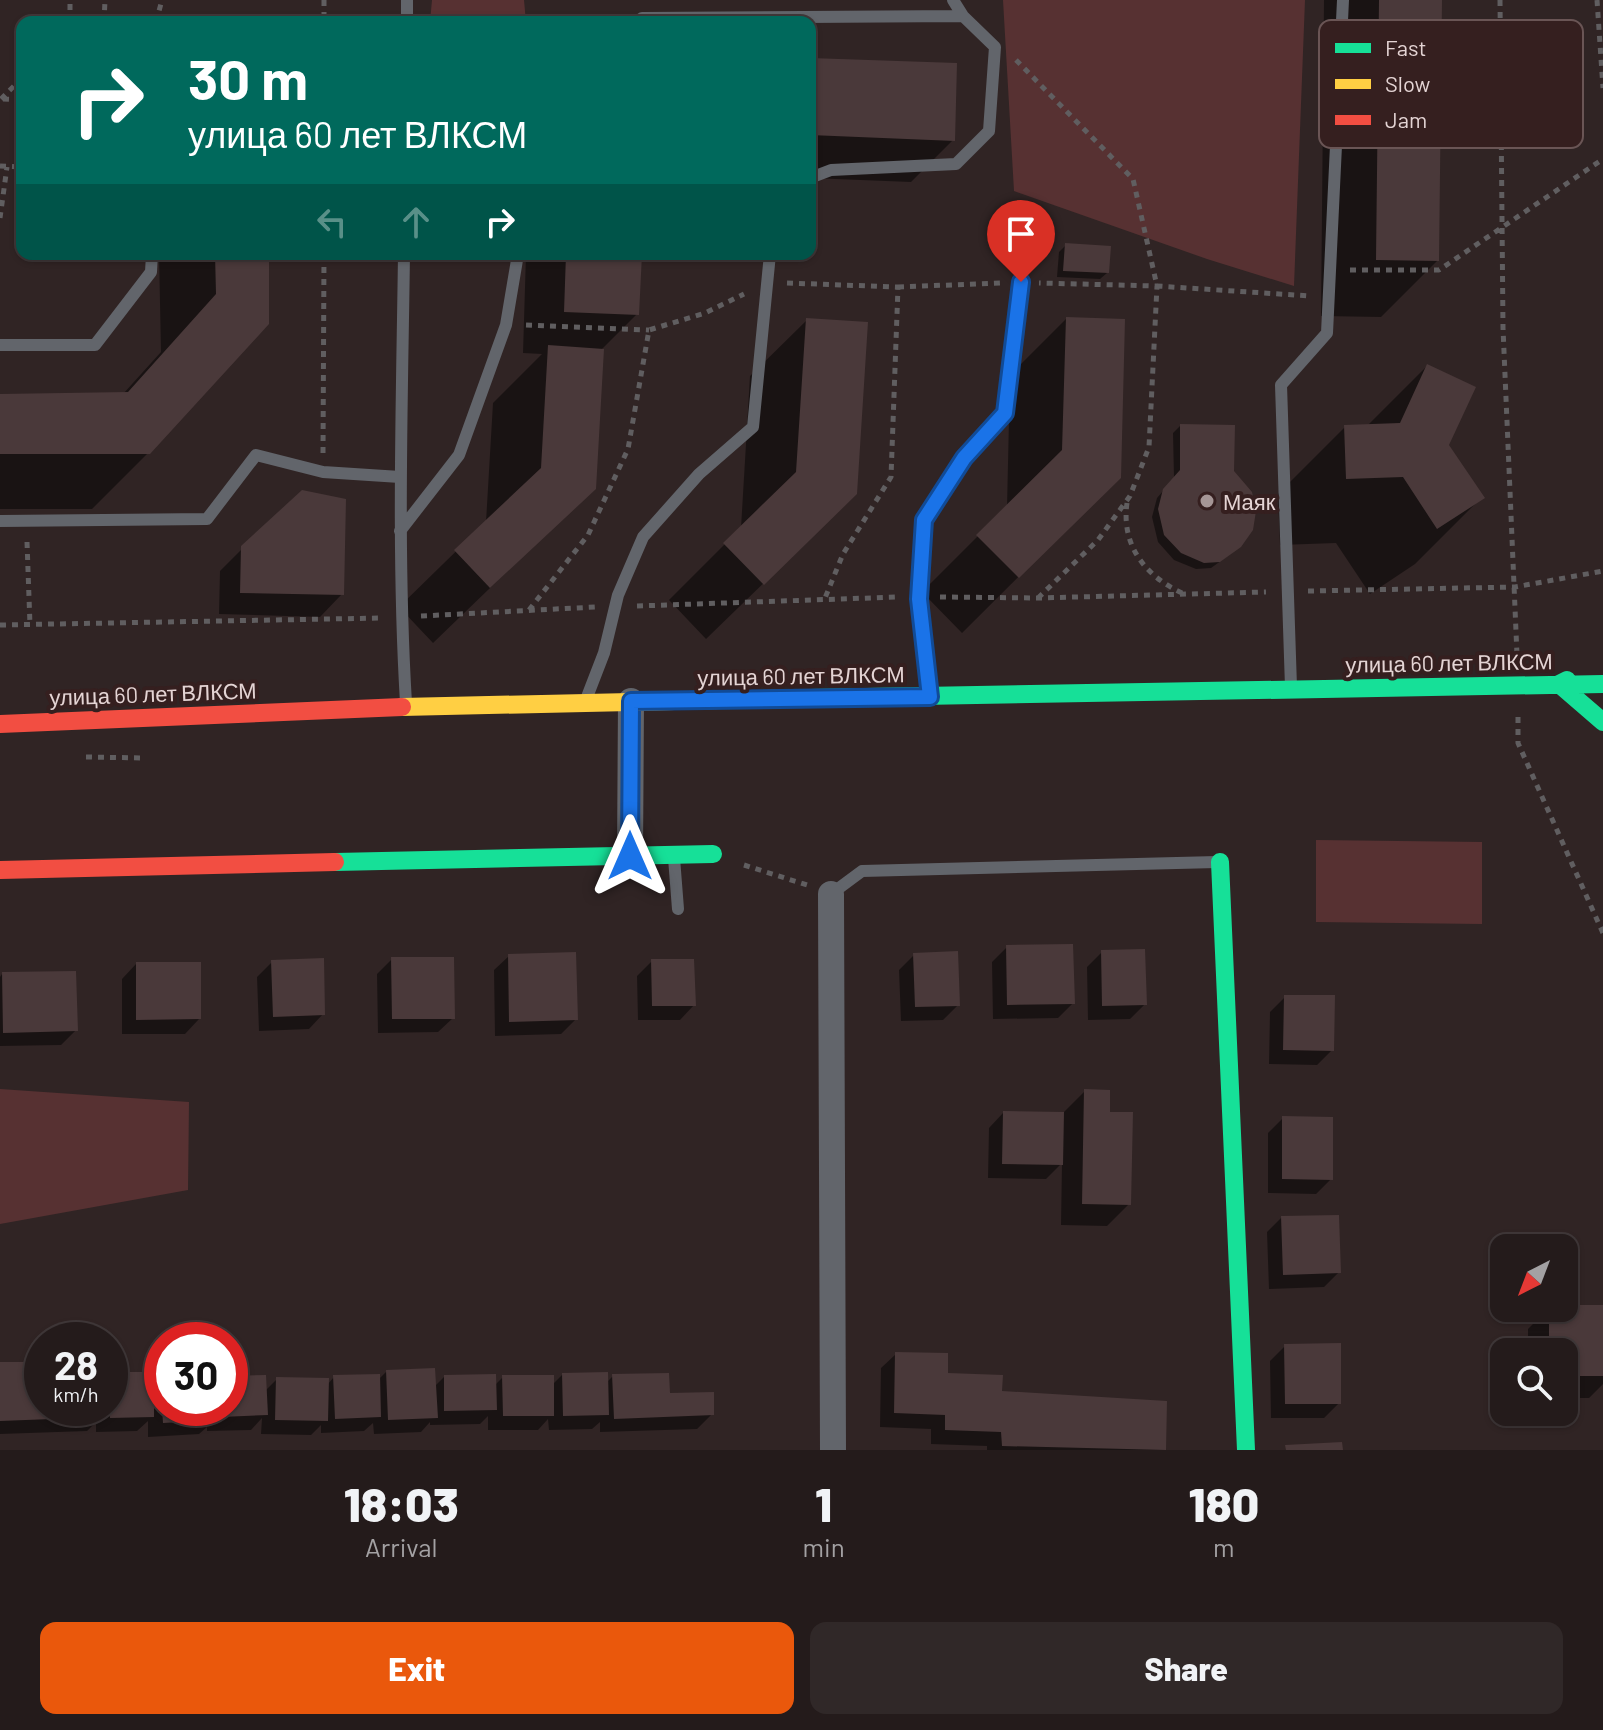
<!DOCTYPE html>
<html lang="en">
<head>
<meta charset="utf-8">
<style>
  body { margin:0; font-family:Barlow,sans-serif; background:#302828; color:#f1f3f6; height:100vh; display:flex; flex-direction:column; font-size:30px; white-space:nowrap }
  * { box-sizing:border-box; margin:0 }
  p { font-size:26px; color:#a3a1a3 }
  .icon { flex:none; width:44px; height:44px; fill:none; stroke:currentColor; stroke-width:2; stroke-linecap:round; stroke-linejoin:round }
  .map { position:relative; height:1450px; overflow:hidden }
  .panel { display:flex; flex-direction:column; background:#241b1b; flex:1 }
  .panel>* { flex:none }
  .top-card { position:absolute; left:16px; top:16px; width:800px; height:244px; border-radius:16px; box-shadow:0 2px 6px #0004,0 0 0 2px #41393a; background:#00695c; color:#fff; overflow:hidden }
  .needle { width:52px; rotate:222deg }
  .tools { position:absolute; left:1490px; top:1234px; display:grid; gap:16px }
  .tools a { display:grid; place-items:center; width:88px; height:88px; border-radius:16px; background:#241b1b; box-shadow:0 2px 6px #0004,0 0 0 2px #41393a; font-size:40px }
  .speed { position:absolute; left:24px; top:1322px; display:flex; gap:16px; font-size:40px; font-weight:700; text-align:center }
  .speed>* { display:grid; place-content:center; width:104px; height:104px; border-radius:50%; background:#241b1b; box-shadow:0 2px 6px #0004,0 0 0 2px #41393a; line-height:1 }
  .speed small { font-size:20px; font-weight:400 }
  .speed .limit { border:12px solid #d22; background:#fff; color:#111 }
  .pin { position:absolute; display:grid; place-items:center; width:68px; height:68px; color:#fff; margin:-82px -34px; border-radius:50% 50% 50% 0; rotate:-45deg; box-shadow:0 0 8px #0007 }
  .pin .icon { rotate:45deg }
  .me { position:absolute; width:88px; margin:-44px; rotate:0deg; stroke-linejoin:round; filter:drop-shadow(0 0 6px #0008) }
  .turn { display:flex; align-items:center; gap:28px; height:168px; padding:0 40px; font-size:36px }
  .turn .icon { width:104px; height:104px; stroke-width:2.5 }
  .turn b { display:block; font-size:56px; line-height:68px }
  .lanes { display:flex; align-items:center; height:76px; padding:0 40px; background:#0003; justify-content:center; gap:40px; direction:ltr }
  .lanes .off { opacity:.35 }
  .eta { display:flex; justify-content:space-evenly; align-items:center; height:136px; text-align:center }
  .eta b { font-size:48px; font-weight:800; line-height:56px }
  .cta { display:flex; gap:16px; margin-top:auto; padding:16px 40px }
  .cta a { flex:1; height:92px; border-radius:16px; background:#ea580c; color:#fff; font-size:32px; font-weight:800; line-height:92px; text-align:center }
  .cta a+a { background:#302828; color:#f1f3f6 }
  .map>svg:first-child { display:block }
</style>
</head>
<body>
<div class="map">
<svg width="1603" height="1450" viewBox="0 0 1603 1450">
  <rect width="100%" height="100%" fill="#302424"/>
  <path fill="#573132" d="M432,0H524L526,22H430Z
    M1003,0H1305L1294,286L1207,259L1014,191Z
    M1316,840L1482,842V924L1316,922Z
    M0,1089L189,1102L188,1190L0,1224Z"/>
  <path fill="#0007" d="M1324,0H1440L1437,261L1381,317L1321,316Z
    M810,60L953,140L911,182L810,178Z
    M1066,245L1107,273L1100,279L1057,277L1059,252Z
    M159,254H267L149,452L92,509H0V396L123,394L161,352Z
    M526,254H640L637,314L601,350L594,488L433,643L399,607L486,522L493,403L542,354L523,353Z
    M1066,319L1119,477L962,633L922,592L1007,507L1010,375Z
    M807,320L799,549L706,639L669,600L741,528L750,376Z
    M1427,366L1447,445L1482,497L1415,564L1370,594L1336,543L1280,545L1278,494L1345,427L1367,426Z
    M1180,426L1232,471V553L1211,568L1196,569L1174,560L1158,542L1152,517L1157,498L1174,478L1173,433Z
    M243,548L342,594L320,617L219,614L220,571Z
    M1007,947L1073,1003L1058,1018L993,1019L992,962Z
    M1102,952L1145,1004L1130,1019L1088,1020L1087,967Z
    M914,955L958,1005L943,1020L901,1021L899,970Z
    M509,956L576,1019L561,1034L495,1036L494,970Z
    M392,959L453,1018L438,1032L378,1033L377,974Z
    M652,961L694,1005L680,1020H638L637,976Z
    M272,962L323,1014L309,1029L259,1031L257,977Z
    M136,964L199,1019L185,1034H122V979Z
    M2,974L76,1030L61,1045L0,1046V977Z
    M1285,997L1332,1050L1317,1065L1269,1064L1270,1012Z
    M1085,1091L1108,1114L1129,1204L1107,1226L1061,1225L1062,1163L1046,1179L988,1178L989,1128L1003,1113L1062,1114Z
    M1283,1118L1331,1179L1316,1194L1268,1193V1133Z
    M1282,1217L1339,1272L1324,1287L1269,1289L1267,1232Z
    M1603,1307V1384L1589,1398H1564V1352H1528V1329L1549,1308Z
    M1285,1346L1339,1403L1324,1418H1271L1270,1361Z
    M896,1354L946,1375L1000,1393L1165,1403L1164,1450H987V1446L931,1444V1429L880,1427L881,1368Z
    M0,1364H42V1408H110L152,1389L162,1380V1408H230V1378L265,1391L277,1379L327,1385L334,1377L378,1380L386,1372L434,1387L444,1377L494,1386L503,1377L552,1385L562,1375L606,1383L613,1376L668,1395L712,1414L697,1429L600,1432V1422L592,1429L549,1430L548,1419L538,1430H488V1416L480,1424L430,1425V1422L421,1432L374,1434L373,1423L364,1431L321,1433V1425L311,1435L261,1434L262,1418L251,1430L207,1431V1427L199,1434L148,1437V1421L137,1431L96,1432V1422L87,1431L0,1434Z"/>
  <path fill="#4a393a" d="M1379,0H1442L1439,261L1376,260Z
    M810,58L957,63L955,141L810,135Z
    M1065,243L1111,246L1109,273L1063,271Z
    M215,254H269V324L150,454H0V394L128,392L216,294Z
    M566,254H642L639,315L564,312Z
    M1066,317L1125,319L1121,478L1019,578L976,535L1062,450Z
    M806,318L868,322L857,494L764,585L723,543L796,472Z
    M548,345L604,349L596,489L490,588L454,550L541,468Z
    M1427,364L1476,387L1449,445L1485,498L1437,529L1403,477L1346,479L1344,425L1400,423Z
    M1180,424L1235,425L1234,471L1252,492L1256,511L1253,530L1241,547L1220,562L1204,563L1181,553L1164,535L1158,509L1163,489L1180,470Z
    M302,490L346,499L344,595L240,593L241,546Z
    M1073,944L1075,1004L1007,1005L1006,945Z
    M1145,949L1147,1005L1102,1006L1101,950Z
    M958,951L960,1006L915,1007L913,953Z
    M576,952L578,1020L509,1022L508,954Z
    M391,957H454L455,1019H392Z
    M324,958L325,1015L273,1017L271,960Z
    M651,959H694L696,1006H652Z
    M136,962H201V1019L136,1020Z
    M76,971L78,1031L3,1033L2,972Z
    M1284,995H1335L1334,1051L1283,1050Z
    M1084,1089L1110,1090V1112H1133L1131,1205L1082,1204Z
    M1003,1111L1064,1112L1063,1165L1002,1164Z
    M1282,1116L1333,1117V1180L1282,1179Z
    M1339,1215L1341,1273L1283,1275L1281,1216Z
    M1564,1305H1603V1376H1564V1352H1549V1308H1564Z
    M1341,1343V1404H1285L1284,1344Z
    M895,1352L948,1353V1373L1003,1375L1002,1391L1167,1401L1166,1450L1002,1446L1001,1432L945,1430V1415L894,1413Z
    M0,1362H42V1408H103L104,1417L0,1421Z
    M435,1368L438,1418L388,1420L386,1370Z
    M110,1372H154V1417L110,1418Z
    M608,1372L609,1415L563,1416L562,1373Z
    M669,1373L670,1393L714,1392V1415L614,1419L612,1374Z
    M380,1374L381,1417L335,1419L333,1375Z
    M496,1374L497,1410L444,1411V1375Z
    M266,1375L268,1415L221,1417V1408H230V1376Z
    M502,1375H554V1416H503Z
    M276,1377L329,1378L328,1421L275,1420Z
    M162,1408H216V1420L163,1423Z
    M1342,1442L1343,1450H1286L1285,1445Z"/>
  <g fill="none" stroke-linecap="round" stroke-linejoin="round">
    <path stroke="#605e60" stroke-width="5" stroke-dasharray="6 6" stroke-linecap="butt" d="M324,0V22
      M1500,0L1503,328L1517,655
      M1597,0L1603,88
      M70,22V0
      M104,22L105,0
      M156,22L162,0
      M1016,60L1133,179L1157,286L1310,296
      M1,99L22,78
      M3,99L22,100
      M0,166L22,167
      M0,218L7,167
      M1350,270H1439L1603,159
      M787,283L898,287L891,477L843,554L825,598
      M898,287L1001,283
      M526,325L649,330
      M323,453L324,254
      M1127,503C1121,545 1145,576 1182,593
      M27,542L30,625
      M1308,591L1515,587L1603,571
      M940,597L1038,598L1266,592
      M1038,598L1098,540L1130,496L1149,447L1157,286L1039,283
      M637,606L898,597
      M529,610L588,535L628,449L649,330L705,313L744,294
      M421,616L595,607
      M0,625L383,618
      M1518,717V743L1603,933
      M86,757L145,758
      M744,865L807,885"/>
    <path stroke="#62656b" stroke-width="12" d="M407,22V0
      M638,22L642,18L963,16
      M810,178L831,170L956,164L989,131L995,47L963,16L953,0
      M404,254C402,404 397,553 406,703
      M0,345H95L151,272L152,254
      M0,521L207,519L256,455L323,472L400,477
      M400,531L459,455L506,325L518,254
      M1291,687L1281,385L1327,333L1343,0
      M930,694L919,599L924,520L964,458L1005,413L1021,282
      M587,697L604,653L618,595L643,537L699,474L753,427L770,254
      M674,858L678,909
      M831,894L862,871L1217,862"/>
    <path stroke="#62656b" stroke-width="26" d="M630,856L631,701
      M831,894L833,1450"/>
    <path stroke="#16e098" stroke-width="18" d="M1567,680L1559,684L1603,722
      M810,698L1603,684
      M335,862L713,854
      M1220,862L1246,1450"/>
    <path stroke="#ffcf43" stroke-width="18" d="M402,707L810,698"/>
    <path stroke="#f24e42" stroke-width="18" d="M0,724L402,707
      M0,870L335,862"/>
  </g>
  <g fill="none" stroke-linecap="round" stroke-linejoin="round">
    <defs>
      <path id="route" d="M630,856L631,701L930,697L919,599L924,520L964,458L1005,413L1021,282"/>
    </defs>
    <use href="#route" stroke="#114b97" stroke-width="20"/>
    <use href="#route" stroke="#1a73e8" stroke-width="14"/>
  </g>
  <circle fill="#a59696" stroke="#351f1f" stroke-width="3" cx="1207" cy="501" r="8"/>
  <g text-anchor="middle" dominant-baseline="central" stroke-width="8" stroke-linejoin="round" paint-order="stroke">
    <g font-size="22" fill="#e4d4d4" stroke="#351f1f" text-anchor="start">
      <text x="1223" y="501">Маяк</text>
    </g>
    <g font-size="22" fill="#e4d4d4" stroke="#351f1f">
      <text transform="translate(1449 662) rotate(-1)">улица 60 лет ВЛКСМ</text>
      <text transform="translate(801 675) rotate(-1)">улица 60 лет ВЛКСМ</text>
      <text transform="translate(153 693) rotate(-2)">улица 60 лет ВЛКСМ</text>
    </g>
  </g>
  <rect x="1319" y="20" width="264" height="128" rx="12" fill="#351f1f" stroke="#6a5555" stroke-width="2"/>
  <rect x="1335" y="43" width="36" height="10" fill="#16e098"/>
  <rect x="1335" y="79" width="36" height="10" fill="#ffcf43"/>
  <rect x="1335" y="115" width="36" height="10" fill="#f24e42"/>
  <g font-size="22" fill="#e4d4d4">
    <text x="1385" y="56">Fast</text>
    <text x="1385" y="92">Slow</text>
    <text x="1385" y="128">Jam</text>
  </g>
</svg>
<div class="tools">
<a><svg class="needle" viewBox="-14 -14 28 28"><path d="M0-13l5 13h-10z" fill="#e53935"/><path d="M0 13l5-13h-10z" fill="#a3a1a3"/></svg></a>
<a><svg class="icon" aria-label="search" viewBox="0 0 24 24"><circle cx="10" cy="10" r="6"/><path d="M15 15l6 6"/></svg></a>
</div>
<div class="speed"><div>28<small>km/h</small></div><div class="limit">30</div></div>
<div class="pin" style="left:1021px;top:282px;background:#d93025"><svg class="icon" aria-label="arrive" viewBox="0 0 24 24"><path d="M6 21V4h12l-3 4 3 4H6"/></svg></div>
<svg class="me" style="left:630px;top:856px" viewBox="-20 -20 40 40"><path d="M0-17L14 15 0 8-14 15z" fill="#1a73e8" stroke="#fff" stroke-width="4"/></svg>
<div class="top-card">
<div class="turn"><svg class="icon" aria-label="right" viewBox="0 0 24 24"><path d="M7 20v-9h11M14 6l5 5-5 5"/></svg><div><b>30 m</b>улица 60 лет ВЛКСМ</div></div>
<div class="lanes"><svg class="icon off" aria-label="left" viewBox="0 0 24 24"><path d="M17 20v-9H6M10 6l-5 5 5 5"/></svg><svg class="icon off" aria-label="ahead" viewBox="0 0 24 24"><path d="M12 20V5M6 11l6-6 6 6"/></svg><svg class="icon" aria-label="right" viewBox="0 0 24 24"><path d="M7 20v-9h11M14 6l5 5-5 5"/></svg></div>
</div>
</div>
<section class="panel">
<div class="eta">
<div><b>18:03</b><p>Arrival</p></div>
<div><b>1</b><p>min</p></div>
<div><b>180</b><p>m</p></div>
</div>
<div class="cta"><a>Exit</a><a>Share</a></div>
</section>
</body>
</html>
